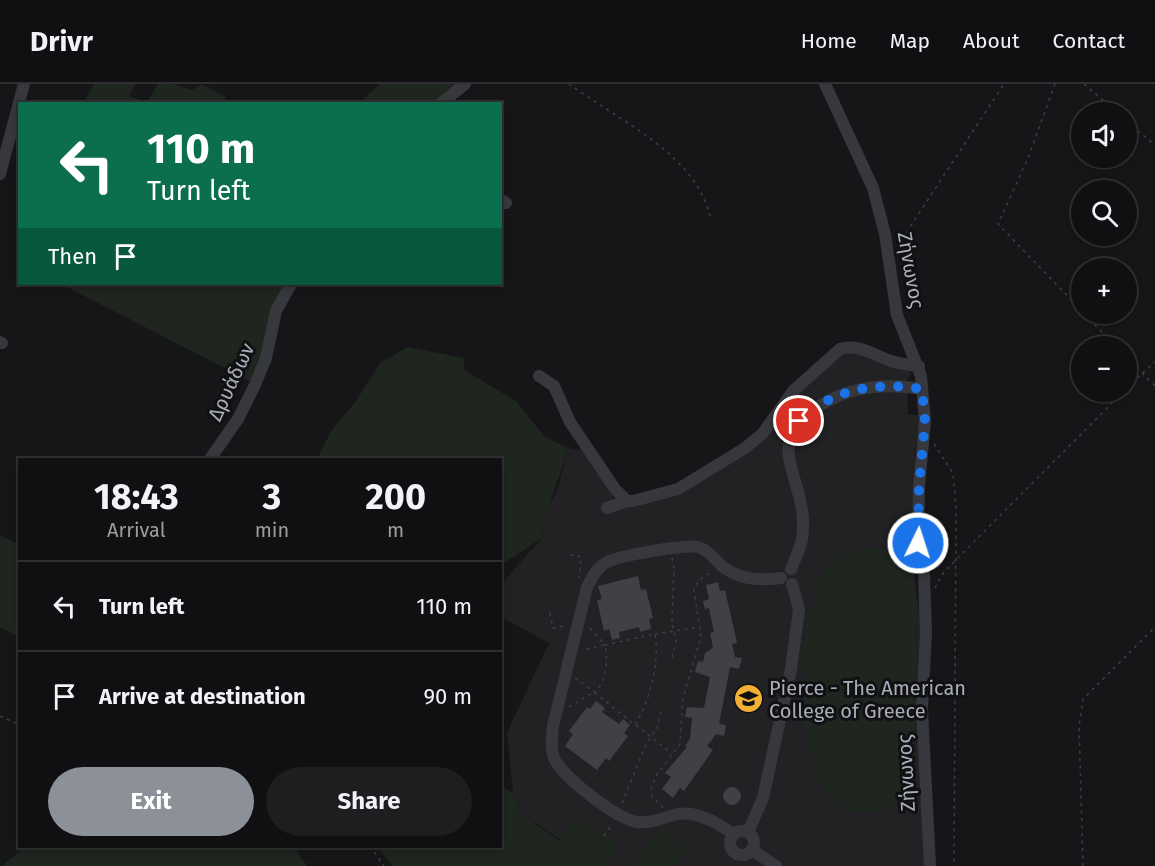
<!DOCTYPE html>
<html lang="en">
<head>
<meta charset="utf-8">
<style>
  body { margin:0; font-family:"Fira Sans",sans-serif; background:#1e1e20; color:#f1f3f6; height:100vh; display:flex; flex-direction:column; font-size:22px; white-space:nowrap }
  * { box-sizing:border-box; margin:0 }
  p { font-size:20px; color:#9c9d9f }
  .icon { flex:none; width:33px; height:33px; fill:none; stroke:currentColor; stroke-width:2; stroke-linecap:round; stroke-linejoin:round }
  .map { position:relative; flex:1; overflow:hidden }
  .sheet { position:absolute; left:18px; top:374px; width:484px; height:390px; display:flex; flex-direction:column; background:#101012; border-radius:0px; box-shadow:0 3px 9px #0003,0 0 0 2px #303032 }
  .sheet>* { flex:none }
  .guide { position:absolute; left:18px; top:18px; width:484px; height:183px; border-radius:0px; box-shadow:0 3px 9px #0003,0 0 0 2px #303032; background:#0b6e4f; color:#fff; overflow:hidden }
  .controls { position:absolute; left:1071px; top:18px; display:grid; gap:12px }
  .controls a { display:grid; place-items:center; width:66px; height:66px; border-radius:50%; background:#101012; box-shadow:0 3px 9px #0003,0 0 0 2px #303032; font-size:30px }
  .pin { position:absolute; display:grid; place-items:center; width:51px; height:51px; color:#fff; margin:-26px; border:3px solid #fff; border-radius:50%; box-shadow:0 2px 6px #0007 }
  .me { position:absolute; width:66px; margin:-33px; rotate:4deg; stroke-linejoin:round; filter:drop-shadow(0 0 4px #0008) }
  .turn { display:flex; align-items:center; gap:21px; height:126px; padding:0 30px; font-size:27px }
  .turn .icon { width:78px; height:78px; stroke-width:2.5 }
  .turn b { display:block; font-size:42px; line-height:51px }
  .then { display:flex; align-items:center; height:57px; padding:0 30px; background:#0003; gap:12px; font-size:22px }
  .eta { display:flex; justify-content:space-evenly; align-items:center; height:102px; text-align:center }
  .eta b { font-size:36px; font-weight:700; line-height:42px }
  .cta { display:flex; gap:12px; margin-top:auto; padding:12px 30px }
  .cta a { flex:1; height:69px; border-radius:36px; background:#8c9099; color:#fff; font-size:24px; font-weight:700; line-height:69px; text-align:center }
  .cta a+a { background:#1e1e20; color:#f1f3f6 }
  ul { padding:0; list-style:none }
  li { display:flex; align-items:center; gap:18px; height:90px; padding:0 30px; border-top:2px solid #303032 }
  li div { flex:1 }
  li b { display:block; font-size:22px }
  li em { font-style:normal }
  header { display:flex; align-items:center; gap:36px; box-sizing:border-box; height:84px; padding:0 30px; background:#101012; border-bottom:2px solid #303032 }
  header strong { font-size:28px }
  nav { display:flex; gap:33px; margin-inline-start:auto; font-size:21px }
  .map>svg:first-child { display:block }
</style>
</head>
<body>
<header>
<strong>Drivr</strong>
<nav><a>Home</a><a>Map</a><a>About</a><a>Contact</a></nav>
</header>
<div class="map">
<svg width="1155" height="782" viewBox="0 0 1155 782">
  <rect width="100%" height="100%" fill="#161618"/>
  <path fill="#222225" d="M851,267L910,287L911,290L907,296L908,331H920L915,369L911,468L921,544L917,622L925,782H599L522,730L513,709L507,649L549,559L501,533V500L542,454L546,428L558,404L568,364L584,367L620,424L680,408L753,362L794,312L841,269Z"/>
  <path fill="#1e261f" d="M94,0H136L129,12L147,18L158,0H173L192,6L201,0L226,13L223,20L83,19Z
    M380,0H458L433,19L364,20L361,17Z
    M61,200H287L252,298Z
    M408,263L464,274V286L516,317L544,352L568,364C560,395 546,423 542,454L501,481V375H317L331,347L356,317L380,279Z
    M0,451L19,461L20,549L15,551L0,543Z
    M859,464C891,461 913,485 915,516V688C899,747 816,741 815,671L805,670L804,525L814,524C816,495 829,472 859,464Z
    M501,701L513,709L522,730L562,759L560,756L575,733L619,761L605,782H393L377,762H501Z
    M659,744L687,763L673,782H632Z
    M26,762H293L307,782H2Z"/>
  <path fill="#404145" d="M638,492L641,506L646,505L653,534L649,535L651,545L640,548L639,543L619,548L620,554L612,556L609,545L604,547L597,516L602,515L598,502Z
    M718,498L720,507L725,506L737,559L732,560L735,573L742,574L739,585L730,583L719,640L726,641L724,652L716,650L707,662L713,666L684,707L680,704L673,714L662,705L671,693L665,689L687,663L685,662L690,655L692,634L685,633L687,623L704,624L710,593L695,588L698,577L703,578L705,569L713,564L710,549L714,548L709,524L705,525L703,517L709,515L706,501Z
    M596,617L605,624L602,628L619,640L623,635L630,641L624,649L628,652L609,677L606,674L597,686L565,662L573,650L569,647L587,623L590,625Z
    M723 712a9 9 0 1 1 18 0a9 9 0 1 1-18 0Z"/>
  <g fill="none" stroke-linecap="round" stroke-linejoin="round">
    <path stroke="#3d3f44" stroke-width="1.5" stroke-dasharray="3 4.5" stroke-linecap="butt" d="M569,0C618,36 700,72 711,137
      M1055,0L1028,74L998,140L1082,227
      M1084,0L1117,28
      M1126,37L1155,61
      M898,161L1004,0
      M1084,230L1116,262
      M1126,273L1155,302
      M1126,304L1155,278
      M934,360L953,389L956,423L954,782
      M570,471L581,473L579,494
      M672,474L674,484L672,536L676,558L672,574
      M935,504L944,488L1123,308
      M550,529L553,544L565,542
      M655,550L700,543
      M575,594L594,608C607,598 608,576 605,561L583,566
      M569,623L594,608L635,641C650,616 660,578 655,550L605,561L590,544
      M0,632L20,641
      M636,641L672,670
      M622,719L647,658L657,645L661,627
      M663,724L652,712L651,706L656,692L680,660L683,614L701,553L694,506L699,496L712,488
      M604,752L612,740
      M370,762L384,782
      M1083,782L1079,642L1083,615L1155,543"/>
    <path stroke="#37383d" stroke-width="12" d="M825,0L873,104L885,150L897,231L921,292L925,337L919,403L918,459L924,489L926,549L922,625L930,782
      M440,20L465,0
      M0,90L24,0
      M501,116L506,119
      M0,258L2,259
      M539,292L554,302L570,338L615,405L627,417H633L678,405L745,364L763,349L793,307L840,265C858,259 874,271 891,277C900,280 910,281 919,282
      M210,375L238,335L255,301L266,274L276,227L291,200
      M607,424L627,417
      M791,485C796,473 803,459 803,446C806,389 755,356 828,317C858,301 888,300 922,305
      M730 759a12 12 0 1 1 24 0a12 12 0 1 1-24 0Z
      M748,748L763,714L791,585L799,525L792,500
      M733,750C718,739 698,727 678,730C664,733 652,740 637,738C617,735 562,693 554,674C550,664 552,653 553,642L587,503C592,494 597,483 607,478C619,472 684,460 698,463C709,466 715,476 723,483C739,495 761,497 781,494
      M752,766L776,782"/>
  </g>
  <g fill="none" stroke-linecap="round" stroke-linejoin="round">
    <path stroke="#1a73e8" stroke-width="10" stroke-dasharray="0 18" d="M799,337C833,304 878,298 922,305L925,337L919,403L918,459"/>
  </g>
  <defs>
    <symbol id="school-disc" viewBox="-11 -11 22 22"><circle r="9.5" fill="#f2b134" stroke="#111113"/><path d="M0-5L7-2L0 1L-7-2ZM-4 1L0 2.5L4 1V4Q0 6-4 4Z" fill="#111"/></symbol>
  </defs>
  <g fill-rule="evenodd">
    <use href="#school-disc" x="732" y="598" width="33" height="33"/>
  </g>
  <g text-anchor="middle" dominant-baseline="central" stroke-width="6" stroke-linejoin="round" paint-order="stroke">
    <g font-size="20" fill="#a8adb8" stroke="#111113">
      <text transform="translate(911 186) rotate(80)">Ζήνωνος</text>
      <text transform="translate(231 298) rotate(-65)">Δρυάδων</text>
      <text transform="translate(906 689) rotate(-93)">Ζήνωνος</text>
    </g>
    <g font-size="20" fill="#a8adb8" stroke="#111113" text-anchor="start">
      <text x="769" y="604">Pierce - The American<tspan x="769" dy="23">College of Greece</tspan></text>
    </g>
  </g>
</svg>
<div class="controls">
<a><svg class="icon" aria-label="sound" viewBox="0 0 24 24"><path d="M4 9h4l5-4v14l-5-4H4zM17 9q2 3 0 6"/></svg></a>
<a><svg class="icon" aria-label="search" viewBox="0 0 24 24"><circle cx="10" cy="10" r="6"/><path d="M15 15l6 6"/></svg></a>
<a>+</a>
<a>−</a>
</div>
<div class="pin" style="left:799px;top:337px;background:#d93025"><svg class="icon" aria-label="arrive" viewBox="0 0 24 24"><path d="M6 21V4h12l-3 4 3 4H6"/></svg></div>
<svg class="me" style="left:918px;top:459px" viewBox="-20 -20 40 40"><circle r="17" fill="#1a73e8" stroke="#fff" stroke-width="3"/><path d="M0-11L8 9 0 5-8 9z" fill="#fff"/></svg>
<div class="guide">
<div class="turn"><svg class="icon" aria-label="left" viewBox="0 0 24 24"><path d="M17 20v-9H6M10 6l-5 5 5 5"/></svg><div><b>110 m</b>Turn left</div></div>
<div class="then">Then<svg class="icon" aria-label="arrive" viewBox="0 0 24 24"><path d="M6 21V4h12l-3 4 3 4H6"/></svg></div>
</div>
<section class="sheet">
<div class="eta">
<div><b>18:43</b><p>Arrival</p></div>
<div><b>3</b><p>min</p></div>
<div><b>200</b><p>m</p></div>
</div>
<ul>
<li><svg class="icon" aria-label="left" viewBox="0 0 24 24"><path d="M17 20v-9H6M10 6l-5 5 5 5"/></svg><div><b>Turn left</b></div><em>110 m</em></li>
<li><svg class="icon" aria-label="arrive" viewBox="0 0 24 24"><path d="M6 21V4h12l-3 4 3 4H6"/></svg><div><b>Arrive at destination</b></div><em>90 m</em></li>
</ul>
<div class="cta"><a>Exit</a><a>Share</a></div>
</section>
</div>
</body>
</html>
